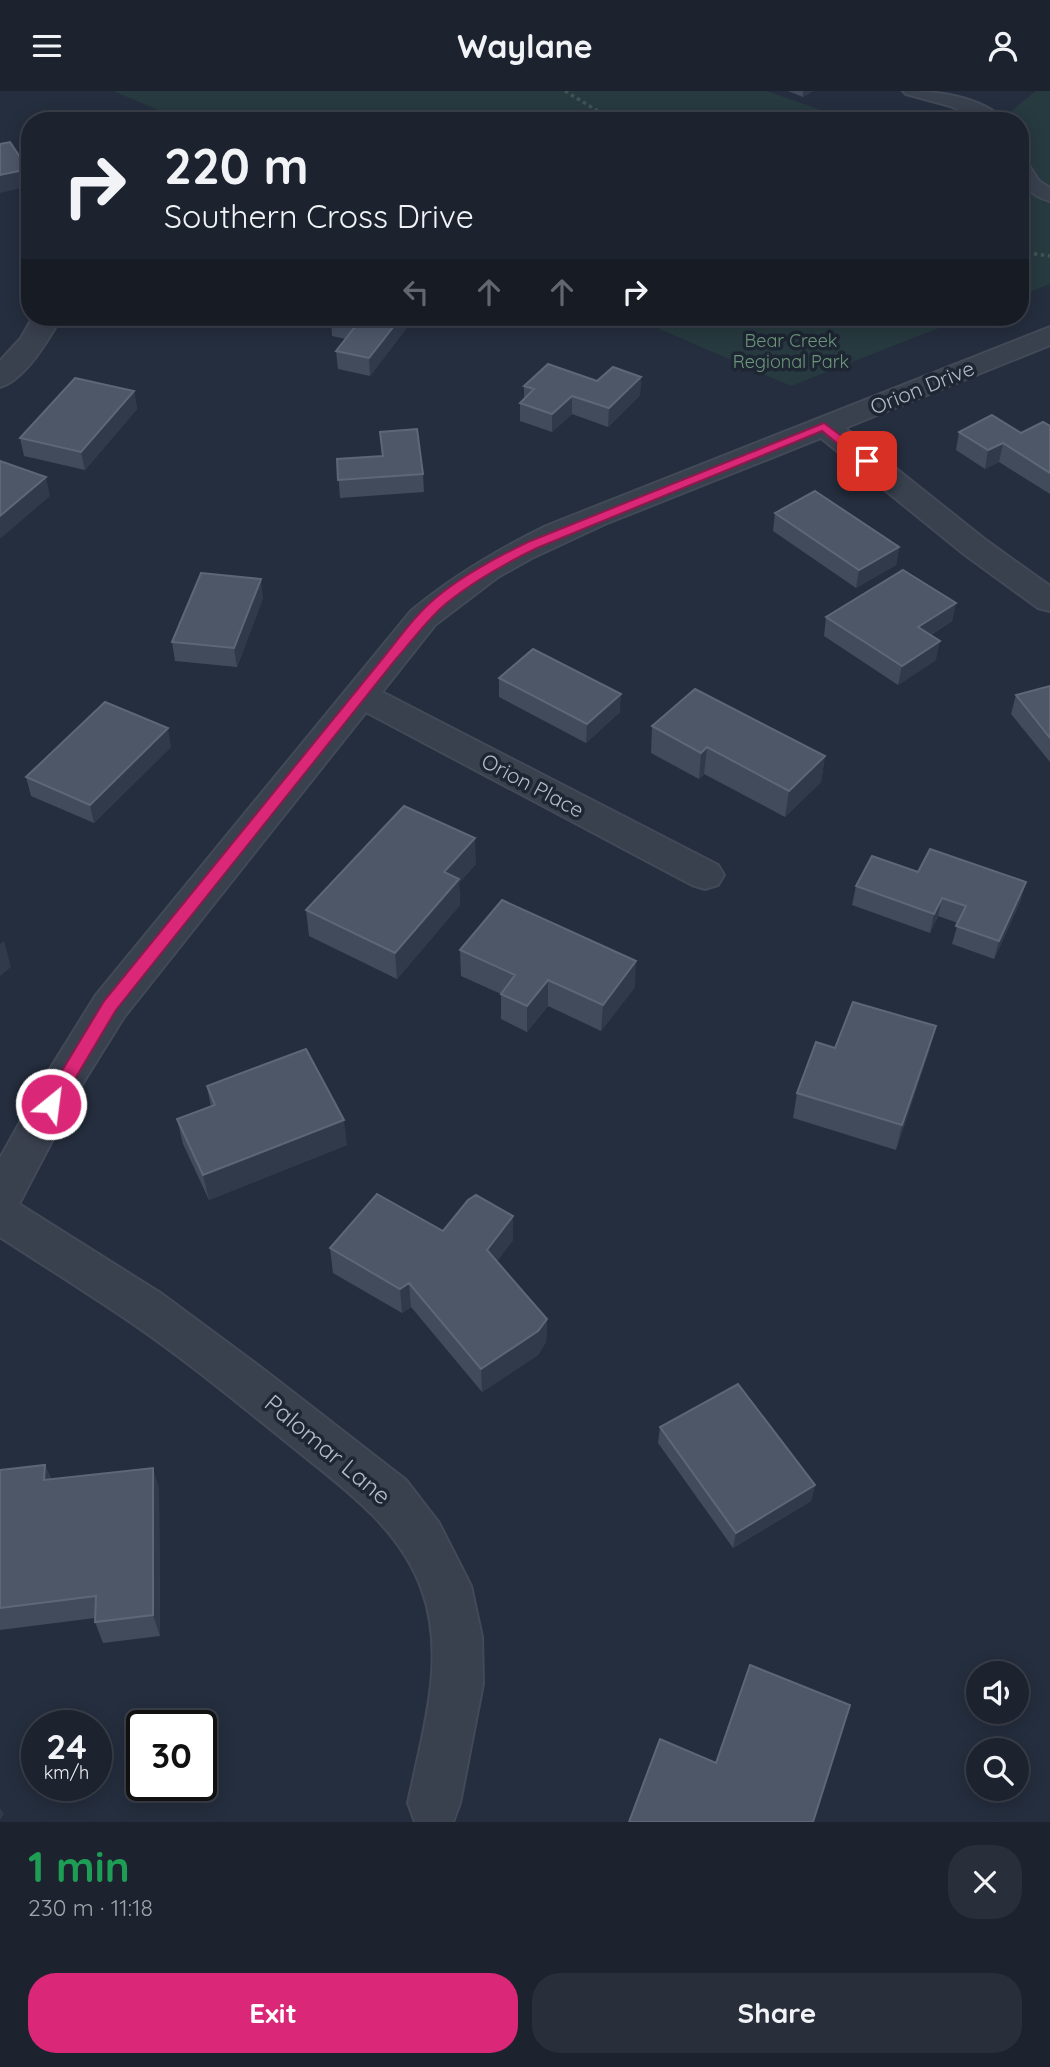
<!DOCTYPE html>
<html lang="en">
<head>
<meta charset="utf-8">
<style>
  body { margin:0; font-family:Quicksand,sans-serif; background:#292f3a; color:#f1f3f6; height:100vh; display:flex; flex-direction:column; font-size:26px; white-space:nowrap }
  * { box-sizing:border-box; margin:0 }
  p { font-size:23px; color:#a0a4aa }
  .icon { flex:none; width:38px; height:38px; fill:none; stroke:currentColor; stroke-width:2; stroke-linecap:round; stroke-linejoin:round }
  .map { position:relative; height:1731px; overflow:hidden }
  .sheet { display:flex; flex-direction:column; background:#1c222e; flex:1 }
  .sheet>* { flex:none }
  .guide { position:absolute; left:21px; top:21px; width:1008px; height:214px; border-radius:28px; box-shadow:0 4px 18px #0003,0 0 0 2px #3a3f4a; background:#1c222e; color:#f1f3f6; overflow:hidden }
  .buttons { position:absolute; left:966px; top:1570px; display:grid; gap:14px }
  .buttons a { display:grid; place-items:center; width:63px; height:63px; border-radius:50%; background:#1c222e; box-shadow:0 4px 18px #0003,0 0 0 2px #3a3f4a; font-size:35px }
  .speed { position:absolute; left:21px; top:1619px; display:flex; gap:14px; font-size:35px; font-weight:700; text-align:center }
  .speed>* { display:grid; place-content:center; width:91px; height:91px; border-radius:50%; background:#1c222e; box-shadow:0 4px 18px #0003,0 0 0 2px #3a3f4a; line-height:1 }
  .speed small { font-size:18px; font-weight:400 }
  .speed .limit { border:4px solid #111; border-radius:10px; background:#fff; color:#111 }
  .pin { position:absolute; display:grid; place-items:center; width:60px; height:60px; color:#fff; margin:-30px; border-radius:14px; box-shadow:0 4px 10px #0006 }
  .me { position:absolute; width:77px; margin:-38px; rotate:29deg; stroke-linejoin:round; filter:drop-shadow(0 0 5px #0008) }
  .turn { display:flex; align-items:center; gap:24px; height:147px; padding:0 28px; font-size:32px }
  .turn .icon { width:91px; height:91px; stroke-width:2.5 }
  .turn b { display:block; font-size:49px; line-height:60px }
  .lanes { display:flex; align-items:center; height:66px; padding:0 28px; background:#0003; justify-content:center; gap:35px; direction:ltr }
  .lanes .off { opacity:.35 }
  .round { display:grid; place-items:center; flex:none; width:74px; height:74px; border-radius:28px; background:#292f3a }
  .overview { display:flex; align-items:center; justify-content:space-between; height:119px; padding:0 28px }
  h1 { font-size:42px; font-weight:800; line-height:52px; color:#1e9e55 }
  .cta { display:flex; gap:14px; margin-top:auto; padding:14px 28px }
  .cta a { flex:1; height:80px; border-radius:28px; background:#db2777; color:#fff; font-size:28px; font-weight:800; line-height:80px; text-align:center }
  .cta a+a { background:#292f3a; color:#f1f3f6 }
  header { display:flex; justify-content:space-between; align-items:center; height:91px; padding:0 28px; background:#1c222e; font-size:32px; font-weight:800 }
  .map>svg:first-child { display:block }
</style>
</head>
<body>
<header><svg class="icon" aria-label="menu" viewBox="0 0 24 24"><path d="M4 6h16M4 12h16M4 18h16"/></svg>Waylane<svg class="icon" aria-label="person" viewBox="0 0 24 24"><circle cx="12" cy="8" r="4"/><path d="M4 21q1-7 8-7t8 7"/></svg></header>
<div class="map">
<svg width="1050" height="1731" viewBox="0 0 1050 1731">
  <rect width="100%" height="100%" fill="#252e3e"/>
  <path fill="#273a3f" d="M113,0H767L851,30H184Z
    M1036,0H1050V193L1020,205V30H998Z
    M632,226H967L791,295Z"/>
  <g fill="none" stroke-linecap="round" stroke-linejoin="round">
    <defs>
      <path id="lane" d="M903,0C935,0 982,5 1005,30H985L950,15L906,3Z
        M1020,68L1026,70L1039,90L1050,97V110C1027,104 1020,90 1020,68Z"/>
      <path id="street" d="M33,226H61C49,248 25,289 0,296V270L21,247Z
        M1050,236V254L845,337L987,450L1050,495V520L1038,517L965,464L821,347L605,433L532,467L498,486L435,534L382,601L718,774L724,784L718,794L705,798L692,794L366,621L124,926L78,1000L19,1113L162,1203L267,1281L406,1389L439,1432L471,1495L482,1546L483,1593L460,1712L453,1731H415L408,1712C422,1643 447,1568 422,1499C398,1432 336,1392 284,1349C233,1308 182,1266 129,1230C86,1201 43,1174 0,1146V1067L50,978L96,904L411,520C453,485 497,459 546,435Z"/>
    </defs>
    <use href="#lane" stroke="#424957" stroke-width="4"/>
    <use href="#street" stroke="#424957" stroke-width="4"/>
    <path stroke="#405357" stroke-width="3.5" stroke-dasharray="3.5 3.5" stroke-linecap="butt" d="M565,0L596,19L618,26L622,30
      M1020,161L1050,165"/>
    <use href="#lane" fill="#39404e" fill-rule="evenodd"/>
    <use href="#street" fill="#39404e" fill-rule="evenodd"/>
  </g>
  <path fill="#414b5c" d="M788,0H813L803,6Z
    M325,226H415L370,285L338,278L336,260L346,248L332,245L331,227Z
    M641,286L640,304L608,336L572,323L552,341L520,330V312L524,307V295L597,290Z
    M134,300L137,318L85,379L24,365L20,347Z
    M1050,335V403L999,371L985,378L956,359L959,341L1021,342Z
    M380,341L423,383L424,401L340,407L337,368L382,365Z
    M775,422L899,456L896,474L856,497L773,440Z
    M263,507L237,576L175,570L172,551Z
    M956,512L952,530L931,544L936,569L898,594L824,545L826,526Z
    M499,587L620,621L586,652L499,606Z
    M1050,595V671L1011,623L1016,604Z
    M652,635L825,665L821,691L785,726L704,683L699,688L651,662Z
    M171,656L94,732L31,705L26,686Z
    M476,773L459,792L460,814L397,888L309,845L306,819Z
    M918,781L1021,809L994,868L952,853L958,832L938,825L930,842L852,814L856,795Z
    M460,859L635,896L601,940L548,915L527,941L501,928V903L461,885Z
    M936,935L929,960L896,1059L793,1027L797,1002L835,957Z
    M207,995L347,1054L209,1109L183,1053L177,1028L211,1016Z
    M513,1125V1149L497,1170L547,1228L546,1251L538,1264L482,1301L411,1216L402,1222L333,1182L330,1157L443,1140Z
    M660,1336L815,1394L811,1410L733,1457L658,1352Z
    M45,1374L51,1388L153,1377L159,1399L160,1545L103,1552L95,1531V1527L0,1539V1379Z"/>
  <path fill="#303a4b" d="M803,0H813L803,6Z
    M28,78L30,95L0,102V84Z
    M401,226H415L370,285L369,267Z
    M641,286L640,304L608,336L609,317Z
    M134,300L137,318L85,379L81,361Z
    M572,305V323L552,341V323Z
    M1003,352L999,371L985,378L988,359Z
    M46,386L50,405L0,448V425Z
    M899,456L896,474L856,497L859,479Z
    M261,488L263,507L237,576L234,557Z
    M956,512L952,530L914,554L918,536Z
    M940,550L936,569L898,594L902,575Z
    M621,603L620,621L586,652L587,633Z
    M168,637L171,656L94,732L90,714Z
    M707,656L704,683L699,688L701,662Z
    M825,665L821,691L785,726L789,700Z
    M475,747L476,773L459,792L460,814L397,888L395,862L444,781Z
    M1026,791L1021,809L994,868L999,850Z
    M942,807L938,825L930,842L934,823Z
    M4,850L11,876L0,885V853Z
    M636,870L635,896L601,940L603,914Z
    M548,889V915L527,941V915Z
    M936,935L929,960L896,1059L902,1034Z
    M344,1029L347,1054L209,1109L203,1084Z
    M513,1125V1149L487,1183V1159Z
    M409,1192L411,1216L402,1222L400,1198Z
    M547,1228L546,1251L538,1264L482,1301L481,1278Z
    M45,1374L53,1396L44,1389Z
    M153,1377L159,1399L160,1545L153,1524Z
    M815,1394L811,1410L733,1457L736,1442Z
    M0,1717L4,1723L0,1729Z"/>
  <path fill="#4d5768" stroke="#5e6777" stroke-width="2" d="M10,51L28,78L0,84V53Z
    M331,226H401L369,267L336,260L358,232L330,227Z
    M548,273L597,290L613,276L641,286L609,317L572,305L552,323L520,312L534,298L524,295Z
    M75,287L134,300L81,361L20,347Z
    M992,324L1021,342L1043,331L1050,335V382L1003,352L988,359L959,341Z
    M417,338L423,383L338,389L337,368L383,365L380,341Z
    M0,370L46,386L0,425Z
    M815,400L899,456L859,479L775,422Z
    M903,479L956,512L918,536L940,550L902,575L826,526Z
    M201,482L261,488L234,557L172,551Z
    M533,558L621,603L587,633L499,587Z
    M1050,595V647L1016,604Z
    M695,598L825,665L789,700L707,656L701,662L652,635Z
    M105,611L168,637L90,714L26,686Z
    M404,715L475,747L444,781L459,788L395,862L306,819Z
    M930,758L1026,791L999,850L956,835L966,815L942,807L934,823L856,795L872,765L918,781Z
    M502,809L636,870L603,914L548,889L527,915L501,903L515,884L460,859Z
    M853,911L936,935L902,1034L797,1002L816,951L835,957Z
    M306,958L344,1029L203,1084L177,1028L215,1014L207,995Z
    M377,1103L443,1140L468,1109L476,1104L513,1125L487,1159L547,1228L538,1240L481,1278L409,1192L400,1198L330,1157Z
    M738,1293L815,1394L736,1442L660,1336Z
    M45,1374L44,1389L153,1377V1524L95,1531L96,1505L0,1517V1379Z
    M750,1574L850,1614L813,1731H629L660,1648L716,1672Z"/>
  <path fill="#db2777" stroke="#8e194d" stroke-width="2" d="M824,332L871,367V373H863L822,340L537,457C506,472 475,489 448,511C428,527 413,549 396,568L116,919L57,1018H45L42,1013L45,1008L104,910L387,562C403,542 418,521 438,505C465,483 497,466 528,451Z"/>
  <g text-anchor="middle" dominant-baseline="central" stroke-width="7" stroke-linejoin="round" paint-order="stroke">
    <g font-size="18" fill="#6d997a" stroke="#1e2533">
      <text x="791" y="249">Bear Creek<tspan x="791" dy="21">Regional Park</tspan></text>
    </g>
    <g font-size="21" fill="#b5bcc9" stroke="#1e2533">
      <text transform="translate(922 296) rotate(-22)">Orion Drive</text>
      <text transform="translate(533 694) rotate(28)">Orion Place</text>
    </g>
    <g font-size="24" fill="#b5bcc9" stroke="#1e2533">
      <text transform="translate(328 1358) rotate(40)">Palomar Lane</text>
    </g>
  </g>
</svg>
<div class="buttons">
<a><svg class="icon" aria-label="sound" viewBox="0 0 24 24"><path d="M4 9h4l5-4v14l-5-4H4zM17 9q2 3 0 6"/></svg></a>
<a><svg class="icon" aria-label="search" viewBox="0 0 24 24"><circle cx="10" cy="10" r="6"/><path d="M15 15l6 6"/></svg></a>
</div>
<div class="speed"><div>24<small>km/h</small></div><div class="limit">30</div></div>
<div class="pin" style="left:867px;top:370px;background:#d93025"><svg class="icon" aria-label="arrive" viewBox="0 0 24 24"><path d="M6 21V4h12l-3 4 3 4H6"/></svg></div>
<svg class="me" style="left:51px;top:1013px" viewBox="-20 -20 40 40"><circle r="17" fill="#db2777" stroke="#fff" stroke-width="3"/><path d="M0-11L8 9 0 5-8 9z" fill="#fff"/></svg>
<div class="guide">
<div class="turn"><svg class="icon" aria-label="right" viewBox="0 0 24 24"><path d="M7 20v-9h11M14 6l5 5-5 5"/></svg><div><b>220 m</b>Southern Cross Drive</div></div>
<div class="lanes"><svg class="icon off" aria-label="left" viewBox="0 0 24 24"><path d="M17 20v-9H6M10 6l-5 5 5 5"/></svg><svg class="icon off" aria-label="ahead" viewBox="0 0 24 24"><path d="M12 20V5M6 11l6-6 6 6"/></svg><svg class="icon off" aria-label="ahead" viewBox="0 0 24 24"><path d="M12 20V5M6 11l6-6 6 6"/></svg><svg class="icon" aria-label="right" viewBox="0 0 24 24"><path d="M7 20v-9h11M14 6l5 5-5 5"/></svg></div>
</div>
</div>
<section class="sheet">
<div class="overview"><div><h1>1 min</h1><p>230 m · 11:18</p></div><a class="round"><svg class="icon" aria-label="close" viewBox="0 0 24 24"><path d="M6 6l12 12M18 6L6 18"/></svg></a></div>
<div class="cta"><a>Exit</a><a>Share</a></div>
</section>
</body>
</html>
